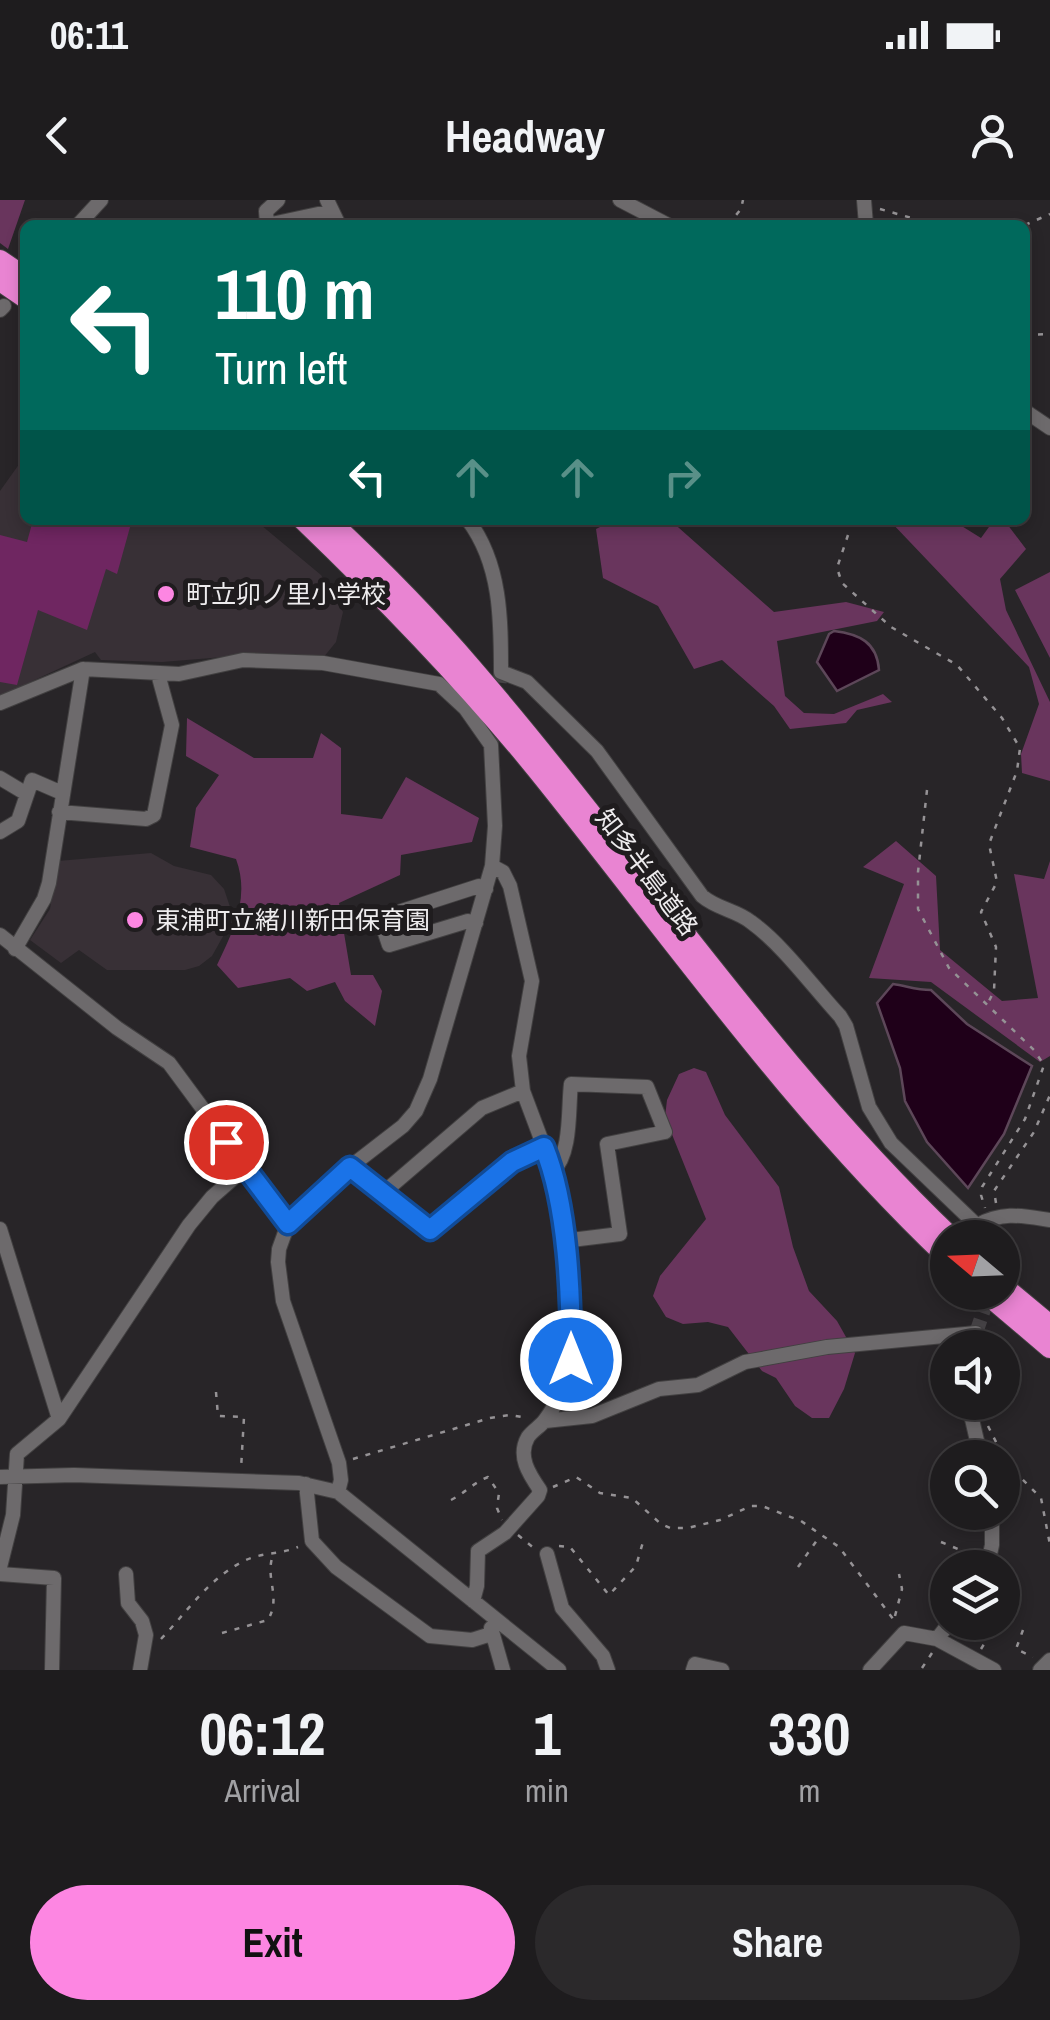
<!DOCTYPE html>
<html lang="en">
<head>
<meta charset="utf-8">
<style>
  body { margin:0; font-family:"Archivo Narrow","Noto Sans JP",sans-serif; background:#2b292b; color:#f1f3f6; height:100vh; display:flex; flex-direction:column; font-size:38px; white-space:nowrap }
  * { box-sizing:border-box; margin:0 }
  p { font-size:32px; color:#a1a1a4 }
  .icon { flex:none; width:55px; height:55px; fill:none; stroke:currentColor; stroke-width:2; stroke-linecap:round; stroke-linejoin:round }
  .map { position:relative; height:1470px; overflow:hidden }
  .sheet { display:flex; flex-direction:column; background:#1e1c1e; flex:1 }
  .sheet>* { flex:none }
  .hud { position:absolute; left:20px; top:20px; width:1010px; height:305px; border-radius:15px; box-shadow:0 5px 15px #0003,0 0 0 2px #3c3a3c; background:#00695c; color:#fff; overflow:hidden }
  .needle { width:65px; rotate:289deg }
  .fabs { position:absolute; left:930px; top:1020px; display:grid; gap:20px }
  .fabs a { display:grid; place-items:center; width:90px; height:90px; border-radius:50%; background:#1e1c1e; box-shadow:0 5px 15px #0003,0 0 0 2px #3c3a3c; font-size:50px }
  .pin { position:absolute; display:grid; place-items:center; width:85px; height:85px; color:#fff; margin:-42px; border:5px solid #fff; border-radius:50%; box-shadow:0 2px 10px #0007 }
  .me { position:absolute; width:110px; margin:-55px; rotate:0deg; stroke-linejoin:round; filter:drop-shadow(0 0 8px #0008) }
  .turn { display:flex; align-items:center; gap:35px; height:210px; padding:0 30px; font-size:45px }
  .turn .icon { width:130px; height:130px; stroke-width:2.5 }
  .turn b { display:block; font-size:70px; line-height:85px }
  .lanes { display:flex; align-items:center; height:95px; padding:0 30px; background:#0003; justify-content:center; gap:50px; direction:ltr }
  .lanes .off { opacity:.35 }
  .eta { display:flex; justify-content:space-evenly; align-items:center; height:170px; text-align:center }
  .eta b { font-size:60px; font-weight:700; line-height:70px }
  .cta { display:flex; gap:20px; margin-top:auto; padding:20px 30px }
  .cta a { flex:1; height:115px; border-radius:60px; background:#fd86e2; color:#111; font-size:40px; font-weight:700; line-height:115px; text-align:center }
  .cta a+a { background:#2b292b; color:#f1f3f6 }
  .status { display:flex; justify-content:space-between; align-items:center; height:70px; padding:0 50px; background:#1e1c1e; direction:ltr }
  .status svg { height:28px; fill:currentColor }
  header { display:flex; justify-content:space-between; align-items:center; height:130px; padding:0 30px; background:#1e1c1e; font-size:45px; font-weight:700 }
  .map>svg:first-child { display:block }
</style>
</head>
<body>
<div class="status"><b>06:11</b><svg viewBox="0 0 49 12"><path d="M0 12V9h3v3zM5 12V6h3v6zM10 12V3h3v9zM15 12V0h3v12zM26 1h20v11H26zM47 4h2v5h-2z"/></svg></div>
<header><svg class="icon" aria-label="back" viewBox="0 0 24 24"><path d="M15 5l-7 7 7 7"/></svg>Headway<svg class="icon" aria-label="person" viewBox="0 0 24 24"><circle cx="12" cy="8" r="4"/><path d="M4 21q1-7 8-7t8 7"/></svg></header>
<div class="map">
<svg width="1050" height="1470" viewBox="0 0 1050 1470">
  <rect width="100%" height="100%" fill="#282528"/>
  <path fill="#383036" d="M25,256V320H255L321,375L343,412L336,442L323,458L248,455L162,462L101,460L95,452L26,484L8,498L0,499V291Z
    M151,653L174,666L211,675L224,689L230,707L226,731L212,756L199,766L185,770H107L79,750L61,763L30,740L50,709L58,661Z"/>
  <path fill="#69355d" d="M0,0H25L8,49L0,43Z
    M614,320H670L774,412L846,402L884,412L877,421L777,441L785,496L804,513L834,514L883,494L892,502L857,510L846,523L790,529L774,506L722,460L694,469L658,406L603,378L596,329Z
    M889,320H952L981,338L994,320H1004L1026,349L1000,379L1006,410L1050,502V581L1022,573L1021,554L1039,504L1029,467Z
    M1050,372V458L1015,390Z
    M187,518L254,558H313L321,533L341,548V614L382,619L406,577L479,618L472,642L401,655L400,675L339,703L351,775H373L382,791L375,826L345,801L335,782L307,791L290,778L238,788L217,765C234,730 250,697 236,659L190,647L196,608L219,575L186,556Z
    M896,641L936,676L940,750L1002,801L1038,798L1014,674L1044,679L1050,661V856L1040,862L931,782L869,778L904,684L863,667Z
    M694,868L706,872L725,915L779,987L793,1047L809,1091L837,1121L855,1153L844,1189L829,1218H812L795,1206L776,1178L762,1171L728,1127L708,1122L683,1124L666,1117L653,1096L660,1076L706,1019L665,917L667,900L679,874Z"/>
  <path fill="#1f0019" stroke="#5d4759" stroke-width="2.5" d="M834,431C859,434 877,442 879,470L837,491L817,462L829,434Z
    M893,784C907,786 916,790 931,790L967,824L1032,866L1004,934L968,988L927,942L905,901L900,868L877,803Z"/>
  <path fill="#6f2661" d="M33,320H132L117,374L106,369L87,430L38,410L17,485L0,482V335L27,342Z"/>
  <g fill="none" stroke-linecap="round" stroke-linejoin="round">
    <path stroke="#464346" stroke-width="14" stroke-dasharray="14 7" stroke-linecap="butt" d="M491,545L501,472
      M976,1133L990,1092"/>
    <defs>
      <path id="minor" d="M278,0L266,11L267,25L332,11
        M327,0L339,25
        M620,0L668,25
        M864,0L866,25
        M78,25L101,0
        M0,110L4,106
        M1025,211L1050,228
        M468,320C501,364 501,419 501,472L527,482L597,551L702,696C717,709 736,710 751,722C783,745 813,787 840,816L846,826L869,907L891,943L990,1038
        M0,503L83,469L179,474L243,460L323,463L439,484L465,508L491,545L495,626L492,666L430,879L416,911L403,926L350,967L288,1024L279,1049L278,1062L283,1101L339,1263L341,1280L338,1292
        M0,578L25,593
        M59,612L146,619L154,615L172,525L158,474
        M0,632L18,621L32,580L62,593
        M476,723L468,721L389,745L380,718L479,686L486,689
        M0,735L117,828L169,863L288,1024
        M15,749L44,699L49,683L83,469
        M350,967L430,1030L511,962L544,947
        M553,971C572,953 568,908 571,884L647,887L665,932L607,944L620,1034L563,1041
        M383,993L482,908L523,891
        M978,1025C1003,1011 1023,1016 1050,1020
        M0,1029L59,1219
        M968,1202L981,1258
        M545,1221L592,1216L659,1189L698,1185L745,1162L827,1147L976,1133L971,1148
        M0,1277L74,1275L299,1283L338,1292L559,1470
        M306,1284L312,1341L336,1367L430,1436L472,1440L491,1434
        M547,1354L562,1408L603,1456L608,1470
        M0,1367L13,1315L17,1254L59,1219L189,1025L212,997L245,968
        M987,1368L992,1345V1312
        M0,1374L54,1378L52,1470
        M126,1374L128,1403L142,1421L146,1435L140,1470
        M473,1401L477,1386L478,1351L505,1333L538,1296L540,1290C529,1274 517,1256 528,1237C533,1230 541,1226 545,1220C557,1204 569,1179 571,1160L570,1097L558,992L553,971L523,891L519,856L532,781L510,686L503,672L492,666
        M491,1428L503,1470
        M937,1439L994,1470
        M693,1470L695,1464L722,1470
        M870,1470L904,1433L937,1439L950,1422
        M1040,1470L1050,1460"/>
      <path id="highway" d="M0,60L25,77
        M0,81L25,98
        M303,320C385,399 465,481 537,570C671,736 792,910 948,1058
        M329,320C379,367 428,416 472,468C634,656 771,865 952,1038
        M1002,1085L1050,1125
        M984,1092L1050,1148"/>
    </defs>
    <use href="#minor" stroke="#424041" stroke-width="16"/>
    <use href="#highway" stroke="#424041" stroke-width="22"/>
    <path stroke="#959295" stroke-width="2.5" stroke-dasharray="5 8" stroke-linecap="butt" d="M880,9L936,25
      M728,25L741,9L743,0
      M1025,25L1050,14
      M1025,135L1050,134
      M848,335L837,368L842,383L891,427L957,465L1002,518L1020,548L1017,571L989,644L997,682L981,712L996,747L994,791L988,803
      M927,590L918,672V709L949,768L1034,850L1044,865L1025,919L982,987L981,995L985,1008
      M996,1003L994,991L1034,932L1050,895
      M216,1192L218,1216L244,1217L241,1269
      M988,1226L1007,1264L1041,1298L1050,1345
      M353,1259L490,1218L510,1215L528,1218
      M553,1287L576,1277L600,1293L632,1298L661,1324L670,1328H688L720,1320L751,1306H762L801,1321L839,1347L897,1424
      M451,1300C465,1293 473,1283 488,1277L499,1293L497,1308L502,1320
      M518,1335L535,1349
      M941,1342L977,1357
      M559,1346L570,1347L609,1395L636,1366L643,1342
      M798,1367L820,1336
      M895,1416L902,1389L899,1374
      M1023,1430L1016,1449L1033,1457
      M222,1433L268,1420C281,1397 266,1381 272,1358
      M161,1439C187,1412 209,1378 244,1361C262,1352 279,1355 298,1347
      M981,1449L996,1425
      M922,1468L932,1453"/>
    <use href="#minor" stroke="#6d6a6c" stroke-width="14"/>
    <use href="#highway" stroke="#e984d2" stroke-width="20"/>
  </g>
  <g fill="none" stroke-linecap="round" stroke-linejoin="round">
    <defs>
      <path id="route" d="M226,942L288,1024L350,967L430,1030L512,962L544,947C568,1006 571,1095 571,1160"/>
    </defs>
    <use href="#route" stroke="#114b97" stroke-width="25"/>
    <use href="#route" stroke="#1a73e8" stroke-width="18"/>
  </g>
  <g fill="#fd86e2" stroke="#1f1c1e" stroke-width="4">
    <circle cx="166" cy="394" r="10"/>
    <circle cx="135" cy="720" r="10"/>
  </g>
  <g text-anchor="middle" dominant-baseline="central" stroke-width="10" stroke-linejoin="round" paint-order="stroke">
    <g font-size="25" fill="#eeecee" stroke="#1f1c1e" text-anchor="start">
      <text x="186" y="394">町立卯ノ里小学校</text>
      <text x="155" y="720">東浦町立緒川新田保育園</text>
    </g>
    <g font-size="25" fill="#eeecee" stroke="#1f1c1e">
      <text transform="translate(647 672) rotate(53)">知多半島道路</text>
    </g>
  </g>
</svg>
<div class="fabs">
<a><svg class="needle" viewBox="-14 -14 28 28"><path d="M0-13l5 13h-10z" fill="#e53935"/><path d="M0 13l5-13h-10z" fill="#a1a1a4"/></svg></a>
<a><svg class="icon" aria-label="sound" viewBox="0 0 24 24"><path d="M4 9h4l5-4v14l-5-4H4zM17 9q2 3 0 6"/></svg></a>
<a><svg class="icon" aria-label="search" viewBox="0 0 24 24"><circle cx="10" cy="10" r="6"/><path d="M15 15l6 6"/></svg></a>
<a><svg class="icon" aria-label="layers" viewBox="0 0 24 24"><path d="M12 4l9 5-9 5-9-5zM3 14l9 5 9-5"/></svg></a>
</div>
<div class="pin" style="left:226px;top:942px;background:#d93025"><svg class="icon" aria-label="arrive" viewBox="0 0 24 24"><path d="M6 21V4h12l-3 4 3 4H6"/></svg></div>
<svg class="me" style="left:571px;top:1160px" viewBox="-20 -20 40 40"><circle r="17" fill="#1a73e8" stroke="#fff" stroke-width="3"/><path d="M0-11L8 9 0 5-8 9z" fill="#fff"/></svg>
<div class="hud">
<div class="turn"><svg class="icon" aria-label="left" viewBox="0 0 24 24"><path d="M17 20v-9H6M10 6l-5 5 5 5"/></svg><div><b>110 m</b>Turn left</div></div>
<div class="lanes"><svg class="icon" aria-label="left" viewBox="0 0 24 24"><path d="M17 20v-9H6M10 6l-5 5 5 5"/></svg><svg class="icon off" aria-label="ahead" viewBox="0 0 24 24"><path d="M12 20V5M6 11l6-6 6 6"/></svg><svg class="icon off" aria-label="ahead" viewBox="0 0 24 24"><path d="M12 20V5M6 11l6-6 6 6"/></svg><svg class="icon off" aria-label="right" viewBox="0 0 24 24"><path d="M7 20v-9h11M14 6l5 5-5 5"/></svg></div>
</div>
</div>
<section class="sheet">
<div class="eta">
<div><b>06:12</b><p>Arrival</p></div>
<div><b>1</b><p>min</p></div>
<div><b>330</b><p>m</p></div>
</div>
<div class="cta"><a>Exit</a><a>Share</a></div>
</section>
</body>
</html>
